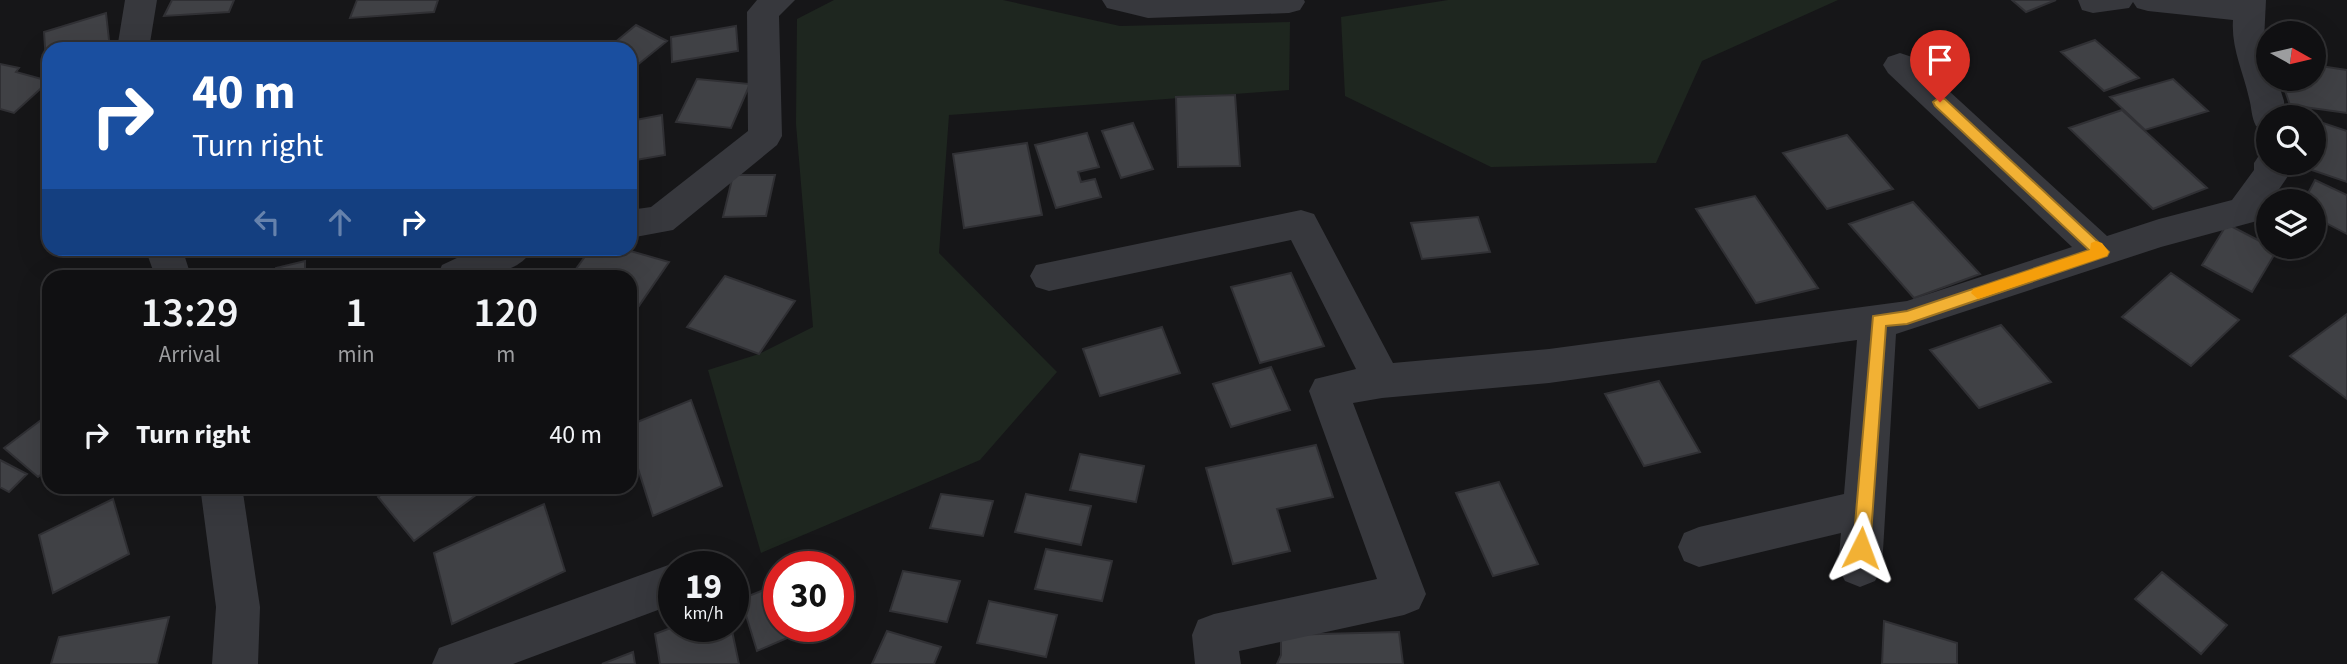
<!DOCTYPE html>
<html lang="en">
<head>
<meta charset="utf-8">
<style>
  body { margin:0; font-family:"Source Sans 3",sans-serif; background:#19191b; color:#f1f3f6; height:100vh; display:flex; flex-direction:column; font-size:26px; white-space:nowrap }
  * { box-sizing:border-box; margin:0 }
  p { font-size:23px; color:#9c9d9f }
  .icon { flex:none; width:38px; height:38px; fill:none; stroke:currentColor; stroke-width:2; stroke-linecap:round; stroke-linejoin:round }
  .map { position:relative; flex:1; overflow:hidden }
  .panel { position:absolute; left:42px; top:270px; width:595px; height:224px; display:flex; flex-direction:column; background:#101012; border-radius:21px; box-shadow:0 7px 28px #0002,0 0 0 2px #303032 }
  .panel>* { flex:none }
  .banner { position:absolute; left:42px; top:42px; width:595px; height:214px; border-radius:21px; box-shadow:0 7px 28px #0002,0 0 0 2px #303032; background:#1a4fa0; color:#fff; overflow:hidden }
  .needle { width:46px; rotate:98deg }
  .controls { position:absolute; left:2256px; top:21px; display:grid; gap:14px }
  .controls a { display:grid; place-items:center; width:70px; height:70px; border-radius:50%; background:#101012; box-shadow:0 7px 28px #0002,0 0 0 2px #303032; font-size:35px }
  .speed { position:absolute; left:658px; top:551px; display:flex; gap:14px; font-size:35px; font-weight:700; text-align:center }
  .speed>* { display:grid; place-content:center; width:91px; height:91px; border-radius:50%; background:#101012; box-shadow:0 7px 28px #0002,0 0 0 2px #303032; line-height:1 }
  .speed small { font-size:18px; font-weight:400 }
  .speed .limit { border:10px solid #d22; background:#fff; color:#111 }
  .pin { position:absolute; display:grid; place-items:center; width:60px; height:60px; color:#fff; margin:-72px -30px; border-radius:50% 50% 50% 0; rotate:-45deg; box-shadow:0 0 7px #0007 }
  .pin .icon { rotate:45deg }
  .me { position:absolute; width:77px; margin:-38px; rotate:3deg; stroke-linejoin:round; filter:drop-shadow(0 0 5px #0008) }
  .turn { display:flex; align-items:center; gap:24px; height:147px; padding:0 35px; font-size:32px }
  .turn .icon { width:91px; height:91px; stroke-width:2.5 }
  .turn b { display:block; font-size:49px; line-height:60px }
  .lanes { display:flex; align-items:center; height:66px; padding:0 35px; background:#0003; justify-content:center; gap:35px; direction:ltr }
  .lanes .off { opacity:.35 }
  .eta { display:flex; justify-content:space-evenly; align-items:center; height:119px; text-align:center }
  .eta b { font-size:42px; font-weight:600; line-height:49px }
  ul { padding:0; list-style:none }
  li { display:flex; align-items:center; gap:21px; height:91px; padding:0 35px }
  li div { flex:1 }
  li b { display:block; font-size:26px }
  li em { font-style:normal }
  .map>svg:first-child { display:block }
</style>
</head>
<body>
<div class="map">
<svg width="2347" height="664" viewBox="0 0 2347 664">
  <rect width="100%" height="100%" fill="#161618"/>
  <path fill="#1e261f" d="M834,0H1003L1120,26L1290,22L1289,90L949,115L939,253L1057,372L980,460L761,553L708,370L759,354L813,327L796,124L797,19Z
    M1448,0H1838L1702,61L1656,163L1491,167L1345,96L1341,17Z"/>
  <path fill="#404145" stroke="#303034" stroke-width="2" d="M172,0H234L229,12L164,16Z
    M357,0H438L434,12L350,18Z
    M2012,0H2056L2026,12Z
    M106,13L110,49H49L47,77L44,32Z
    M636,25L667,41L630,71V49H607Z
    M736,26L738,51L672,62L671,37Z
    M2095,40L2139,78L2104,91L2061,52Z
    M0,64L19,68L16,72L49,81L14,113L0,109Z
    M2314,65L2347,70V113L2290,105L2281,79H2314Z
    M697,79L750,84L731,128L676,122Z
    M2173,79L2208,111L2145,130L2110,97Z
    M1235,95L1240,166L1178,167L1176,97Z
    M2122,110L2207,188L2153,209L2069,128Z
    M662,115L665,155L630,161V121Z
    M2314,120L2347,131V182L2309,169L2310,163H2314Z
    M1133,123L1153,169L1121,178L1102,131Z
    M1087,133L1099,167L1078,172L1081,182L1095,179L1101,197L1056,208L1035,145Z
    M1847,135L1893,189L1827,209L1783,153Z
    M1027,143L1042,215L964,228L953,154Z
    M733,175H775L766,216L723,217Z
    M2315,180L2347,195V234L2314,217V201H2304Z
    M1755,196L1818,288L1756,303L1696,209Z
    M1913,202L1980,274L1914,298L1849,224Z
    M1478,217L1490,252L1422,259L1411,223Z
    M2227,224L2277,250L2252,292L2202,265Z
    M591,248H620L669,262L634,313L630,312V276H571Z
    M305,261V276H276V268Z
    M1291,273L1324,346L1260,363L1231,287Z
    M2171,273L2239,320L2191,366L2122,317Z
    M725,276L795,301L759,354L687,327Z
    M2347,314V399L2290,356Z
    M2001,325L2051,382L1979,408L1930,350Z
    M1162,327L1180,373L1100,396L1083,349Z
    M1271,367L1290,410L1231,427L1213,384Z
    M1659,381L1700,452L1644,466L1605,394Z
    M691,400L722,486L653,516L630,443V425Z
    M49,414V468L38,477L4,448Z
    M1316,445L1333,497L1277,509L1290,551L1233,564L1206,468Z
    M1080,454L1144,466L1136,502L1070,490Z
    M0,460L27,474L9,492L0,487Z
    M1499,482L1538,564L1493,576L1456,493Z
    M392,486H488L414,541L378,497Z
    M941,494L993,501L983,536L930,528Z
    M1026,494L1091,506L1081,545L1015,532Z
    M113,499L129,554L53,593L39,535Z
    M544,504L565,571L452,624L434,553Z
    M1046,549L1112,561L1102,601L1035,589Z
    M903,571L960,581L947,622L890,611Z
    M2162,572L2227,625L2201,654L2135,599Z
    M779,584V626H807L808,629L757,651L741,599Z
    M989,601L1057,615L1046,657L977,643Z
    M169,617L157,664H51L59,637Z
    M1884,621L1957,643V664H1882Z
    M676,626H731L739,664H660L655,634Z
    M887,631L941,647L934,664H872Z
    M1399,632L1403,664H1277L1281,655V635Z
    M633,652L635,664H602Z"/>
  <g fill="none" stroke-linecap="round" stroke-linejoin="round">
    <path fill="#37383d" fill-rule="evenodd" d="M757,0H795L779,16L782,136L777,145L673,230L630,238V210L651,207L748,131L747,12Z
      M1102,0H1304L1305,2L1300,10L1289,13L1148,18L1107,8Z
      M2078,0H2266L2264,40L2268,51V79H2277L2284,101L2285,117H2268V130L2256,126C2251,116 2252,109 2249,98C2243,71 2231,48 2233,20L2148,11L2137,8L2133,2L2129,8L2093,13L2082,10Z
      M1900,53L1912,57L2107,236L2159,219L2232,200L2254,170V163L2260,154L2268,151V163H2289L2290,173L2284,182L2271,201H2268L2257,221L2161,247L1896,334L1882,567L1875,581L1860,587L1845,581L1838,567L1841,533L1699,567L1684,561L1678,547L1684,533L1699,527L1844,494L1857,340L1549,383L1382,398L1353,403L1426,594L1419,609L1404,615L1239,651L1241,664H1195L1192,635L1198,620L1214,614L1377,579L1309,391L1315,379L1356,369L1291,240L1049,291L1036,287L1030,276L1036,265L1301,210L1314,214L1393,363L1549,349L1907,301L2072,247L1888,73L1883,65L1888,57Z
      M478,248H533C517,280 467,276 437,276L442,265Z
      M674,563L685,567H674V604L513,664H432L439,648Z"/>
    <path fill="#37383d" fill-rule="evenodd" d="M125,0H157L149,49H117Z
      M145,248H182L191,276H155Z
      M200,486H242L260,607L258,664H212L216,607Z"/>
  </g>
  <path fill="#f2b134" stroke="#9d7322" stroke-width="2" d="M1940,97L1945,99L2109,252L2107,256L1907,324L1886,326L1870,548L1868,554L1861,556L1855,554L1853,548L1873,316L1907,311L2089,250L1935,106L1933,102Z"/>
  <path fill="#f59e0b" d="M2096,241L2102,243L2109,252L2107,256L1978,299L1971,293L1973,289L2090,250L2091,243Z"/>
</svg>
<div class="controls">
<a><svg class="needle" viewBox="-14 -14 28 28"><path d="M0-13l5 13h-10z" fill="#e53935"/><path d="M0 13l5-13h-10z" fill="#9c9d9f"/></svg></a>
<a><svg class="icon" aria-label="search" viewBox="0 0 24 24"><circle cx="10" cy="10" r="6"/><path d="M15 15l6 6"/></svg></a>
<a><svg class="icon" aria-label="layers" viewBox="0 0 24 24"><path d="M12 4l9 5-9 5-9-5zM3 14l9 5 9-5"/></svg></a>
</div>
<div class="speed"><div>19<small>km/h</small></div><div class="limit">30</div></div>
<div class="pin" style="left:1940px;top:102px;background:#d93025"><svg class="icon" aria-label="arrive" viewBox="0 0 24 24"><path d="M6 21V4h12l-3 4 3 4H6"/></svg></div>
<svg class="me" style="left:1861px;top:548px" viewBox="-20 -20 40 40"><path d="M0-17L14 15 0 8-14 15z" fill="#f2b134" stroke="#fff" stroke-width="4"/></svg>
<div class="banner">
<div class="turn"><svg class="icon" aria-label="right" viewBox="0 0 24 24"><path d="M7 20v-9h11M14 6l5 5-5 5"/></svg><div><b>40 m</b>Turn right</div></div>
<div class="lanes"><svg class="icon off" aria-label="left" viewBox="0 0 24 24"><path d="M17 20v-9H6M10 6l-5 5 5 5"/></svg><svg class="icon off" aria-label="ahead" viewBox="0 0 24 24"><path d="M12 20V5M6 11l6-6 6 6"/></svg><svg class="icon" aria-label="right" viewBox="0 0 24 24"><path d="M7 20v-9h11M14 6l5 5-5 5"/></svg></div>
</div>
<section class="panel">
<div class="eta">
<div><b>13:29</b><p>Arrival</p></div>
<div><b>1</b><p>min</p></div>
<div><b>120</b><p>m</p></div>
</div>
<ul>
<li><svg class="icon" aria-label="right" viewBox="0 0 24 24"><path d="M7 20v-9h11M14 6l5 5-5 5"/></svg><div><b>Turn right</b></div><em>40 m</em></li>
</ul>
</section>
</div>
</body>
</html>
